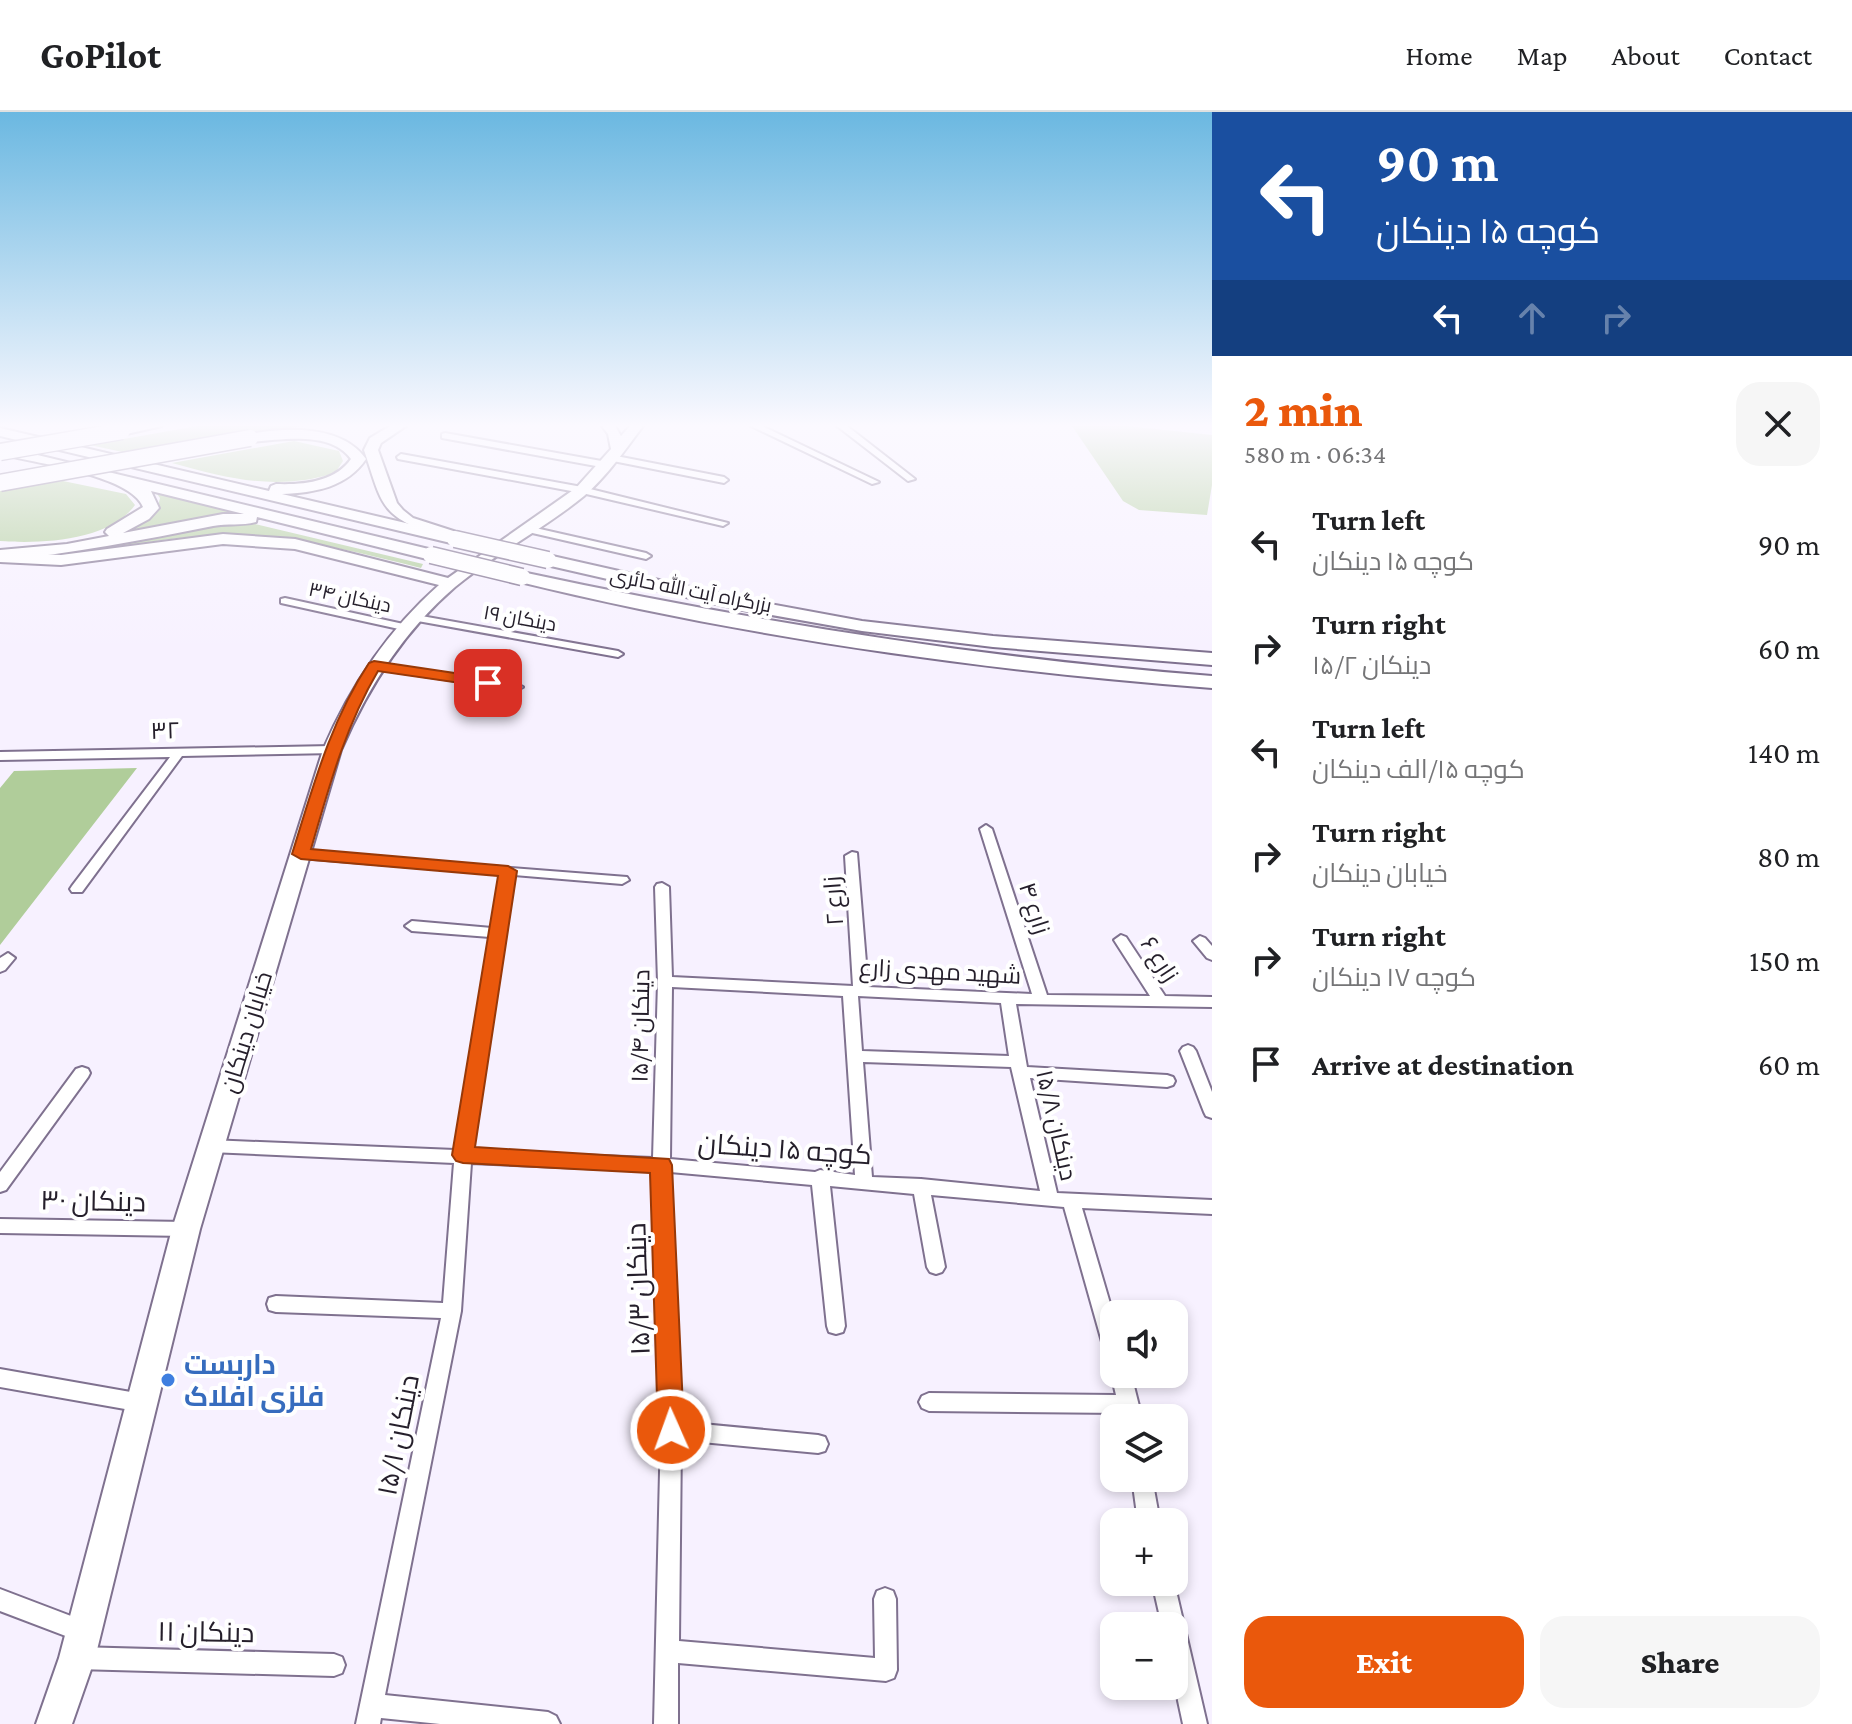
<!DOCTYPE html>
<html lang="en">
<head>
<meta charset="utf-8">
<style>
  body { margin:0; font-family:"Crimson Pro",Cairo,serif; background:#f6f6f6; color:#202124; height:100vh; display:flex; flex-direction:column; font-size:30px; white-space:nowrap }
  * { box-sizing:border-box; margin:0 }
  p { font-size:26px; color:#757577 }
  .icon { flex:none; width:44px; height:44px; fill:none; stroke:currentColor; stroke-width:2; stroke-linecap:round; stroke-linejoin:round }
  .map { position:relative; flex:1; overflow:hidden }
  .drawer { display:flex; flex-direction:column; background:#fff; width:640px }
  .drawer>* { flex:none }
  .banner { background:#1a4fa0; color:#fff; overflow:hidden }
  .fabs { position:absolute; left:1100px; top:1188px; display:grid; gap:16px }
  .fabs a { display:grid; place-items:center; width:88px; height:88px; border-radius:16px; background:#fff; box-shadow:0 4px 12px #0003; font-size:40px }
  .pin { position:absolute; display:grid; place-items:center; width:68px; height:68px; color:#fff; margin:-34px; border-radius:16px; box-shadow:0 4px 12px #0006 }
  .me { position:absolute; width:88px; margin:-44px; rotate:358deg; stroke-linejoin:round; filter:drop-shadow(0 0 6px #0008) }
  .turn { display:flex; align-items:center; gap:28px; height:168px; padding:0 32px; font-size:36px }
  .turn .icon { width:104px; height:104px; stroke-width:2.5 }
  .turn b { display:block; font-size:56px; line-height:68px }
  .lanes { display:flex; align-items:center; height:76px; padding:0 32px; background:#0003; justify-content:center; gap:40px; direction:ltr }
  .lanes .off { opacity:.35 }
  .round { display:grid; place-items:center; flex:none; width:84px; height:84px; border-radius:24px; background:#f6f6f6 }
  .overview { display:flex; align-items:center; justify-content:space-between; height:136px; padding:0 32px }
  h1 { font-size:48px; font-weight:800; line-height:60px; color:#ea580c }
  .button { display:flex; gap:16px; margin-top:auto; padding:16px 32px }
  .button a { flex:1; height:92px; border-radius:24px; background:#ea580c; color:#fff; font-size:32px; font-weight:800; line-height:92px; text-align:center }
  .button a+a { background:#f6f6f6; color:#202124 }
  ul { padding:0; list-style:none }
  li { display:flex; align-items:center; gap:24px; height:104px; padding:0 32px }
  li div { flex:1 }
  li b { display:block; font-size:30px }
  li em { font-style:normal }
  header { display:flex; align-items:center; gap:48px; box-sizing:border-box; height:112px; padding:0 40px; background:#fff; border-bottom:2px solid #e0e0e0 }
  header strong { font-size:38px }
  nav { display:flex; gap:44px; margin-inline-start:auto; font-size:28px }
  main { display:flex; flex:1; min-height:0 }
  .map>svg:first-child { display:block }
</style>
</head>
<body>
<header>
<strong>GoPilot</strong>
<nav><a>Home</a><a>Map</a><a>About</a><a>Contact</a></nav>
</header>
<main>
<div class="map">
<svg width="1212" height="1612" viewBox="0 0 1212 1612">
  <rect width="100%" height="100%" fill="#f7f1ff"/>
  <path fill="#b0cd9a" d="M197,314H303L127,341L90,333Z
    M1072,314H1127L1212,323V373L1207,403L1139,398L1123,389Z
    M294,329L339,339L343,349L335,361C276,379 230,367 172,351Z
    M63,369L126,382L135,393C110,429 41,432 0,429V378Z
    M154,378L237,399L243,402L162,412L124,422L157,398L160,386Z
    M226,412H255L423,452L421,456C355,440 290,422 222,423C163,424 105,440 46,443Z
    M137,656L0,833V676L14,659Z"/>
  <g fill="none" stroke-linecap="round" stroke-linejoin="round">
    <defs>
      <path id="minor" d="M751,314H762L879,370L872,372Z
        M837,314H847L915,367L908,369Z
        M445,321L607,350L611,353L607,356L442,326V322Z
        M401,342L582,375L728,411L723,414L582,381L398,347L397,345Z
        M611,343L724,365L728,368L724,371L608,348V344Z
        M531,415L646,441L651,444L646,447L528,420V416Z
        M285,486L408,513L413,516L408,519L281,491V487Z
        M416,503L618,539L623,542L618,545L412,508V504Z
        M374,551L517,572L523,575L517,578L370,556V552Z
        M332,634L338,638L336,641L182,644L82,780H72L70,777L72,774L170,645L0,648V640Z
        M986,713L992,717L1047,883L1150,884L1114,828L1121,823L1126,825L1165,884L1212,885V895L1016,892L1027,955L1167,963L1173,965L1175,969L1173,973L1167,975L1030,966L1057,1081L1212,1088V1102L1082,1096L1114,1205V1245L1107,1243L1104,1237L1064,1095L931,1083L945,1155L942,1160L936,1162L930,1160L927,1155L914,1082L830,1074L845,1214L843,1220L836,1222L829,1220L827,1214L812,1073L670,1060L681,1310L818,1323L825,1325L828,1332L825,1339L818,1341L681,1328L679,1529L875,1546L874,1487L877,1479L885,1476L893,1479L896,1487L897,1558L894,1566L886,1569L678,1551V1612H654L661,1318L653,1059L471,1051L461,1199L385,1583L548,1600L556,1604L560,1612H440L381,1606L380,1612H356L441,1206L276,1200L269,1198L267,1192L269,1186L276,1184L443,1191L454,1051L210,1040L204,1038L202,1034L204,1030L210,1028L455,1038L490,825L412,819L405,814L412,809L492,816L501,762L301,746L294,742L296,739L627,765L629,768L622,772L514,763L472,1039L653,1046L658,870L655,775L657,772L662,771L669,775L672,865L853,874L845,744L852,740L857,741L868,875L1032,882L980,717ZM672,875L843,884L855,1063L820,1058L815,1060L670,1047ZM858,884L1001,891L1009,944L862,939ZM863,950L1011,955L1040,1079L921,1067L872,1065Z
        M1200,824L1205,826L1212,834V848L1207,846L1193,829Z
        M8,841L15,846L5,858L0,860V846Z
        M1188,933L1193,935L1196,939L1212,980V1006L1206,1004L1204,1000L1180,939L1183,935Z
        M82,955L88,957L90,961L88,965L6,1078L0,1080V1060L76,957Z
        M0,1107L186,1110L192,1112L195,1117L192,1122L186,1124L0,1121Z
        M1114,1256V1262H1131L1142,1306H1122L1121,1301L929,1299L922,1296L919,1290L922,1284L929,1281L1116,1283L1111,1262Z
        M0,1257L142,1282L149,1285L152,1291L149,1297L142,1300L0,1275Z
        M1132,1366H1152L1160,1410H1138Z
        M1152,1470H1174L1207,1612H1183L1174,1570V1514H1162Z
        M0,1477L92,1512L95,1520L92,1528L84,1531L0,1499Z
        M77,1535L334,1542L342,1545L345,1553L342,1561L334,1564L77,1557L69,1554L66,1546L69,1538Z"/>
      <path id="secondary" d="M390,314H406L381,331L378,338L397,391L403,398L413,406L472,425V431C460,433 447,427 436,423C379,404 382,391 364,338L370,326Z
        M602,314H615L621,324L630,314H643C625,338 607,364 584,384C544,417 496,441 455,475C403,520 368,575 341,638L200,1117L95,1546L72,1612H36L59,1546L172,1117L323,638C350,575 387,519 439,473L295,437L223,432L61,453L0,450V440L61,443L223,422L295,427L448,466L576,376L611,337L608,322Z"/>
      <path id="trunk" d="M162,314L122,323L115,319L124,314Z
        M0,316L269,379L271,374L276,372C303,373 335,370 351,347C330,318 281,328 250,330L243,326L245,323C284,315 341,312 366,347C347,375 315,381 282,382L461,424L463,427L455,432L0,324Z
        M0,334L437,439L439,443L431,448L257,405L256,410C242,414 227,411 213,414C142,428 72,442 0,448V438L67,432L109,424L105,420L107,417L143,395C131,363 33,351 0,342ZM151,379L244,402H223L123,421L149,407L159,396Z
        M548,443L743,487L862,509L993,524L1212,541V553L993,535L862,519L743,498L542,452L540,448L542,444Z
        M522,460C750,509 979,546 1212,564V576C978,558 744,525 516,469L513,465Z"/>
    </defs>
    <use href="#minor" stroke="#7f718f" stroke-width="4"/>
    <use href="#secondary" stroke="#7f718f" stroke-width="4"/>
    <use href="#trunk" stroke="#7f718f" stroke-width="4"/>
    <use href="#minor" fill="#fff" fill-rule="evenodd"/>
    <use href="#secondary" fill="#fff" fill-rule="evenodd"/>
    <use href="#trunk" fill="#fff" fill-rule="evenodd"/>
    <defs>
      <path id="trunk-bridge" d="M0,340L122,319
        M0,371L250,326
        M455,427L548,448
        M431,443L522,465"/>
    </defs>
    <use href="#trunk-bridge" stroke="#7f718f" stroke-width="19" stroke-linecap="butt"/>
    <use href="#trunk-bridge" stroke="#fff" stroke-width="16"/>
  </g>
  <linearGradient id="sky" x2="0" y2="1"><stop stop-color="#6bb8e1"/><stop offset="0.58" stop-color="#fbf9ff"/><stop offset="1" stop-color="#fbf9ff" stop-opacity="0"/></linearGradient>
  <rect width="1212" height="540" fill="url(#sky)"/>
  <path fill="#ea580c" stroke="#983908" stroke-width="2" d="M374,549L488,566L496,571L488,575L378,559C345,615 329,675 311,737L508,754L517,759L475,1035L669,1047L672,1053L684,1318L680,1326L671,1330L662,1326L658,1318L650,1061L463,1051L456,1049L452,1043L498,764L301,747L292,742C313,675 330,610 369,551Z"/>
  <circle fill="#3f7fe0" stroke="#fff" stroke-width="3" cx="168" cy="1268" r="8"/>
  <g text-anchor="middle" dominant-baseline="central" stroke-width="8" stroke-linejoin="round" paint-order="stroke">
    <g font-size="20" fill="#251f2b" stroke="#fff">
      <text transform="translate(691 478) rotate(11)">بزرگراه آیت الله حائری</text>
      <text transform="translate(350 485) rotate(12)">۳۴ دینکان</text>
      <text transform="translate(520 506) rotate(10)">۱۹ دینکان</text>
    </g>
    <g font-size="24" fill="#251f2b" stroke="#fff">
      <text transform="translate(165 618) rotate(-2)">۳۲</text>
      <text transform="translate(833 789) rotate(-94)">۲ زارع</text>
      <text transform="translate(1035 796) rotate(72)">۴ زارع</text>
      <text transform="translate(1160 847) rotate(57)">۶ زارع</text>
      <text transform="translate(940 859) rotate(3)">شهید مهدی زارع</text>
      <text transform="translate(640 914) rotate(-89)">۱۵/۴ دینکان</text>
      <text transform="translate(246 920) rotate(-73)">خیابان دینکان</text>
      <text transform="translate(1057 1013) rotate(77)">۱۵/۸ دینکان</text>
    </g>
    <g font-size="28" fill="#251f2b" stroke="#fff">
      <text transform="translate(785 1037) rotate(4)">کوچه ۱۵ دینکان</text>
      <text transform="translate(93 1089) rotate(1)">۳۰ دینکان</text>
      <text transform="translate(638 1177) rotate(-92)">۱۵/۳ دینکان</text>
      <text transform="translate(398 1323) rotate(-79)">۱۵/۱ دینکان</text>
      <text transform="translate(206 1520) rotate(1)">۱۱ دینکان</text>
    </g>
    <g font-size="28" font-weight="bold" fill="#366cbe" stroke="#fff" text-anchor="start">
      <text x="184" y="1252">داربست<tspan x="184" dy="32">فلزی افلاک</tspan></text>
    </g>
  </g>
</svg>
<div class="fabs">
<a><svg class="icon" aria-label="sound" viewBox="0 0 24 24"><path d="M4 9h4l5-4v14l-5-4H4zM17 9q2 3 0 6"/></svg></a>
<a><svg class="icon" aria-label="layers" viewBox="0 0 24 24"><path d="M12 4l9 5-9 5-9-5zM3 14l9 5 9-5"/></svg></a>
<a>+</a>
<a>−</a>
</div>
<div class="pin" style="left:488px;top:571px;background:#d93025"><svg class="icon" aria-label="arrive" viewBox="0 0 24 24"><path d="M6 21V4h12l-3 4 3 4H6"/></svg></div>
<svg class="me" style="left:671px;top:1318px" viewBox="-20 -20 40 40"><circle r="17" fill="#ea580c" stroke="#fff" stroke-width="3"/><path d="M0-11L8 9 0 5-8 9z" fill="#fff"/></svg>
</div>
<section class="drawer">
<div class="banner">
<div class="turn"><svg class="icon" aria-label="left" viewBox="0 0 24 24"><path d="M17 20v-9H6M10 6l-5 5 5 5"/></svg><div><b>90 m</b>کوچه ۱۵ دینکان</div></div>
<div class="lanes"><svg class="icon" aria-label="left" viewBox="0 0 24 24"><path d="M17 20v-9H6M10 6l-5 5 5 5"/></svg><svg class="icon off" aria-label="ahead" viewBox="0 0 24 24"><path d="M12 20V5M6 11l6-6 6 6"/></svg><svg class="icon off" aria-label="right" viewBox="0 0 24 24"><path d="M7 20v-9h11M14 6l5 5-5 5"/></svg></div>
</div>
<div class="overview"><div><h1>2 min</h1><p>580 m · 06:34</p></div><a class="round"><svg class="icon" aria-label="close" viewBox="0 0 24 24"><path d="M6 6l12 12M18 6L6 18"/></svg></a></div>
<ul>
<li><svg class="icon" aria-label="left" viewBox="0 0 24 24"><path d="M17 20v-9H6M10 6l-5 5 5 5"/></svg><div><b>Turn left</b><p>کوچه ۱۵ دینکان</p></div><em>90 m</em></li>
<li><svg class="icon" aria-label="right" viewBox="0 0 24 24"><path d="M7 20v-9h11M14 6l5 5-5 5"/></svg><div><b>Turn right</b><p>۱۵/۲ دینکان</p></div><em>60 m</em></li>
<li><svg class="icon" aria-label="left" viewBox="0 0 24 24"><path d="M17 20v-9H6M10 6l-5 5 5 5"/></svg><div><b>Turn left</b><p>کوچه ۱۵/الف دینکان</p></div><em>140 m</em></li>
<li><svg class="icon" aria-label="right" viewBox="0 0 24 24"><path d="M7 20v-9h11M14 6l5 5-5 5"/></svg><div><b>Turn right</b><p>خیابان دینکان</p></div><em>80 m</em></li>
<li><svg class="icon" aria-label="right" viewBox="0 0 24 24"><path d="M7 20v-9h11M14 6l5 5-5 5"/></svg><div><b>Turn right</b><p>کوچه ۱۷ دینکان</p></div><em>150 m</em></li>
<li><svg class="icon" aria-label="arrive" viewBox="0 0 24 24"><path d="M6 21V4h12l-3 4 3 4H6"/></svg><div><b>Arrive at destination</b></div><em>60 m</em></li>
</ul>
<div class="button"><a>Exit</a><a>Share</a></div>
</section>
</main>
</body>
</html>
